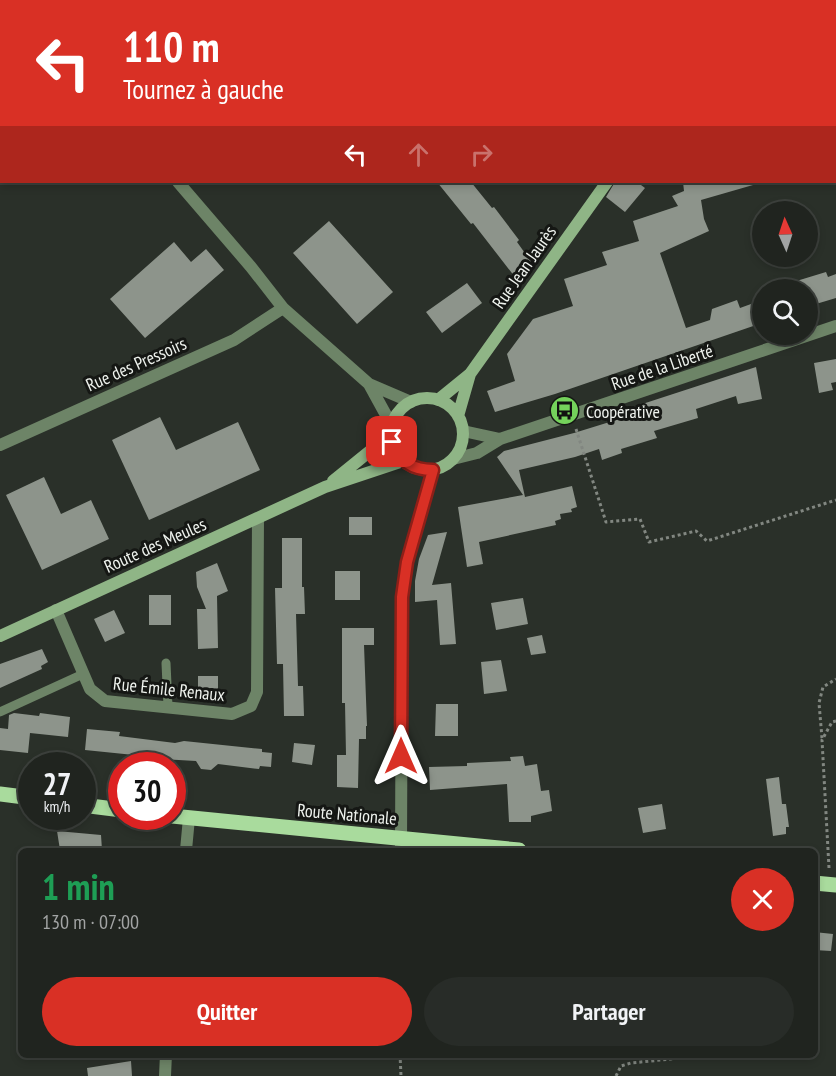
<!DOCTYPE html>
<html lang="fr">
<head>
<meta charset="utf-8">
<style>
  body { margin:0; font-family:"PT Sans Narrow",sans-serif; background:#282c28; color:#f1f3f6; height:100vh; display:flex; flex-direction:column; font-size:22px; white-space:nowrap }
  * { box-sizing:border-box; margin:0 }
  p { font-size:20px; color:#a2a4a4 }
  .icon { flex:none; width:33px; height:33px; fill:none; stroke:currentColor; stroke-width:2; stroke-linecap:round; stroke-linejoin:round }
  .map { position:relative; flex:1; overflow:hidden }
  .side { position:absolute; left:18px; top:848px; width:800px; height:210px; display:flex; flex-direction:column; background:#20241f; border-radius:9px; box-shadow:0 3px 9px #0003,0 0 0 2px #3d413d }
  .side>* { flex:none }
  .hud { position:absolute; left:0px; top:0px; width:837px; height:183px; box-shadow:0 3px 9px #0003,0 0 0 2px #3d413d; background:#d93025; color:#fff; overflow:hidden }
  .needle { width:39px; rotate:357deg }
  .controls { position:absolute; left:752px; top:201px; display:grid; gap:12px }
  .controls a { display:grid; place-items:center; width:66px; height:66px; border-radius:50%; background:#20241f; box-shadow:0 3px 9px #0003,0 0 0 2px #3d413d; font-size:30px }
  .speed { position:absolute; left:18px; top:752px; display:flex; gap:12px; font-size:30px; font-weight:700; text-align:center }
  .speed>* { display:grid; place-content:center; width:78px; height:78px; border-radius:50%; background:#20241f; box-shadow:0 3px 9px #0003,0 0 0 2px #3d413d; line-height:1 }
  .speed small { font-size:15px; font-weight:400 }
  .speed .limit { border:9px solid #d22; background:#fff; color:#111 }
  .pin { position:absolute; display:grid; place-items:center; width:51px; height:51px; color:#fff; margin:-26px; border-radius:12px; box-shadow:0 3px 9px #0006 }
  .me { position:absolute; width:66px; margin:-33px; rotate:0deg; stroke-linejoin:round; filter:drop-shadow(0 0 4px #0008) }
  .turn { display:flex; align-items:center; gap:21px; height:126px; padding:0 24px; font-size:27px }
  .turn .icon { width:78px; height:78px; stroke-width:2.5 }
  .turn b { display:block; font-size:42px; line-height:51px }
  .lanes { display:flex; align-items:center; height:57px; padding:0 24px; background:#0003; justify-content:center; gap:30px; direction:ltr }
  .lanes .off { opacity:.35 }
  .round { display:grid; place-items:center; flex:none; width:63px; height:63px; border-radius:32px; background:#282c28 }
  .headline { display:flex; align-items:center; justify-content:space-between; height:102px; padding:0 24px }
  h1 { font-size:36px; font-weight:700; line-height:45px; color:#1e9e55 }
  .primary-button { display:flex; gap:12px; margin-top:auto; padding:12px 24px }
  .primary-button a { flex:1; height:69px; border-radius:36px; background:#d93025; color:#fff; font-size:24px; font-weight:700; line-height:69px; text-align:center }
  .primary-button a+a { background:#282c28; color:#f1f3f6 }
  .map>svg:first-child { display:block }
</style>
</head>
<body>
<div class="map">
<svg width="836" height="1076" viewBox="0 0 836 1076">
  <rect width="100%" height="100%" fill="#2a3029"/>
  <path fill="#8d948b" d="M437,182H471L492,208L494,207L519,240L517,242L532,263L518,281L473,223L471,224Z
    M615,182H637L645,188L625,212L606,197Z
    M683,182H752L753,185L701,200L704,219L709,231L660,253L686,328L710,320L712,309L737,300L740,308L762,300V323L555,394L495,412L487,391L515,381L507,354L533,319L573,306L564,279L607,265L602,252L639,241L633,221L678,206L672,196L684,191Z
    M329,221L393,292L357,324L293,253Z
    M174,242L191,262L206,249L224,270L145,338L110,299Z
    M826,272L828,277L836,274V298L816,304L815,302L807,305V290H781L780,286Z
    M467,283L482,303L442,333L426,312Z
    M836,359V382L831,383L833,390L819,393L814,363Z
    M756,367L762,399L738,404L736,396L696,409L698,418L654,431L657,438L621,449L622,453L602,460L599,449L575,457L519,470L525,497L572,486L577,507L571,509L572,512L560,514L561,519L555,521L556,525L479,542L483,564L467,567L458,507L523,495L497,457L504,451L574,433L629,416L627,409Z
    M160,417L176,450L238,422L260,470L149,520L112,440Z
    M44,477L61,514L91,500L109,539L42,570L6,495Z
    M349,517H372V535H349Z
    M447,532L432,585L451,583L456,644L440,645L437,600L415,602V581L419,559L428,535Z
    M282,538H302V587H304L305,614H296L298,686H303L304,716H284L283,664H277L275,588H282Z
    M217,563L228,591L217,596L218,648L198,649L197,609H206L197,587L196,572Z
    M335,571H360V600H335Z
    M149,595H171V625H149Z
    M523,598L528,624L496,630L491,603Z
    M114,610L125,633L105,642L94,619Z
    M342,628H374V645H364L367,726H366V739H359L358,788L337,787V755H346L345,703H342Z
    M542,635L546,653L531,655L527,638Z
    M42,649L48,662L41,666L42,669L0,688V664Z
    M501,660L507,691L484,694L481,662Z
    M198,676H218V694H198Z
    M436,704H458V736H435Z
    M14,713L39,716L40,713L70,717L68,737L30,733L28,753L0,750V728L8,729L9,715Z
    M87,729L120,732L119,736L175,743L184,741L262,749V752L272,753L271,767L260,766L259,769L218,764L211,770L201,769L196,761L161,759L160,762L134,759V755L85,750Z
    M294,743L315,745L312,765L292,762Z
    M523,756L525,766L537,764L541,791L549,790L552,811L531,816V822H509L507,784L430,790L429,767L467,766V763L511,761L510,757Z
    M779,777L782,804H786L789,827H786V834L773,836L766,779Z
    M662,804L666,829L643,833L638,808Z
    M57,831L101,835L102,850H60Z
    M814,932L833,934L831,951L814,950Z
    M131,1061L132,1076H88L87,1068Z"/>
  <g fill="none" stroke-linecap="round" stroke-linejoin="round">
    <path stroke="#828781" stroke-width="3" stroke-dasharray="3 3" stroke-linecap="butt" d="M836,99V102
      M576,429L606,522L640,519L649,542L696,531L707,541L836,500
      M822,738L819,703L823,687L836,679
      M829,868L822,740L832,722L836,721
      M400,1054L401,1076
      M616,1076L621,1066L631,1063L720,1054"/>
    <path stroke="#6d8467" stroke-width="9" d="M166,663L168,707
      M0,712L83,674"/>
    <path stroke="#6d8467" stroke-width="12" d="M178,182L251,267L283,308L369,384L411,402
      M369,384L392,426
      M463,431L500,439
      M0,445L234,340L283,308
      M453,459L477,453L500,439L836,326
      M56,610L90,689L105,701L232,714L251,706L257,692L258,518
      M186,850L189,818
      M401,850L402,597L407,562L433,470
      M165,1076L166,1054"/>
    <path stroke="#8fb586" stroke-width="12" d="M829,2L831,0
      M391 434a36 36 0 1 1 72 0a36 36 0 1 1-72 0Z
      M438,400L470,374L607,182
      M458,416L470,374
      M333,481L391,434
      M0,636L325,487L403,461"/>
    <path stroke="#a9db9d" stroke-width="15" d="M0,794L32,798
      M82,805L122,810
      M172,816L519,850
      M814,883L836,885"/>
  </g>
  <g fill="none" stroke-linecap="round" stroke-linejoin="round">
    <defs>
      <path id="route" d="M392,442C399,461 413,470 433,470L407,562L402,597L401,756"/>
    </defs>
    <use href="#route" stroke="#8d1f18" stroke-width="15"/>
    <use href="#route" stroke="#d93025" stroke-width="10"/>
  </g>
  <defs>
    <symbol id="bus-disc" viewBox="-11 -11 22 22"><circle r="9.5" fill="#74d25b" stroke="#151714"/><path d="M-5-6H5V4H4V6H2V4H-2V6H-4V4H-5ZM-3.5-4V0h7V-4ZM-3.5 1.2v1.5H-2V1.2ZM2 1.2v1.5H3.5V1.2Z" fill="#111"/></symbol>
  </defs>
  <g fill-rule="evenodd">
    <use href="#bus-disc" x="548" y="394" width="33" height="33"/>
  </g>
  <g text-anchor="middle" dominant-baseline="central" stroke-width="6" stroke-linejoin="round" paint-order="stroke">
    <g font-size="18" fill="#eff3ee" stroke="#151714">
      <text transform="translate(524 267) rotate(-55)">Rue Jean Jaurès</text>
      <text transform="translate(136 364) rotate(-24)">Rue des Pressoirs</text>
      <text transform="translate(662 367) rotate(-19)">Rue de la Liberté</text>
      <text transform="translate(155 545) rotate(-24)">Route des Meules</text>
      <text transform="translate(169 689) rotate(6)">Rue Émile Renaux</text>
      <text transform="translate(347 814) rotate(5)">Route Nationale</text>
    </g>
    <g font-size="18" fill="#eff3ee" stroke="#151714" text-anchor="start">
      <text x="586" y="411">Coopérative</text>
    </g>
  </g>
</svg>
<div class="controls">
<a><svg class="needle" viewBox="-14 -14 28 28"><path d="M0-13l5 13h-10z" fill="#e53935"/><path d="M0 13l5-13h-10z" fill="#a2a4a4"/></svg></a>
<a><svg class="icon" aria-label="search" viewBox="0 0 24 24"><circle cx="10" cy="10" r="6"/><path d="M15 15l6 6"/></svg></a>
</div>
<div class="speed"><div>27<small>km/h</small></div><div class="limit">30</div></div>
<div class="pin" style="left:392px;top:442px;background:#d93025"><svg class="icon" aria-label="arrive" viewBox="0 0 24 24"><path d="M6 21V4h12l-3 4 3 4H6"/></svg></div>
<svg class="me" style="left:401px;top:756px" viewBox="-20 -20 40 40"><path d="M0-17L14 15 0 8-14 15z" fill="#d93025" stroke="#fff" stroke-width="4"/></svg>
<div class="hud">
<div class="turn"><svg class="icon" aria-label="left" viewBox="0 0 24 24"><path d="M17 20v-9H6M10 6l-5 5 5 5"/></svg><div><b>110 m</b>Tournez à gauche</div></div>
<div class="lanes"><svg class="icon" aria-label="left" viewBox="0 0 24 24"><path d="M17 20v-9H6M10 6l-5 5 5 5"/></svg><svg class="icon off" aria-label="ahead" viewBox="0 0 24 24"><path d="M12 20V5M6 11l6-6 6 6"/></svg><svg class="icon off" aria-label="right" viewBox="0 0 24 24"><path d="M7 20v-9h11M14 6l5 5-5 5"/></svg></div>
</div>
<section class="side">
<div class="headline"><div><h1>1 min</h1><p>130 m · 07:00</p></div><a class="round" style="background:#d93025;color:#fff"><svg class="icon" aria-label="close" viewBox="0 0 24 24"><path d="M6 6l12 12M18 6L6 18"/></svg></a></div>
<div class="primary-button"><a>Quitter</a><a>Partager</a></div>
</section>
</div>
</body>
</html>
